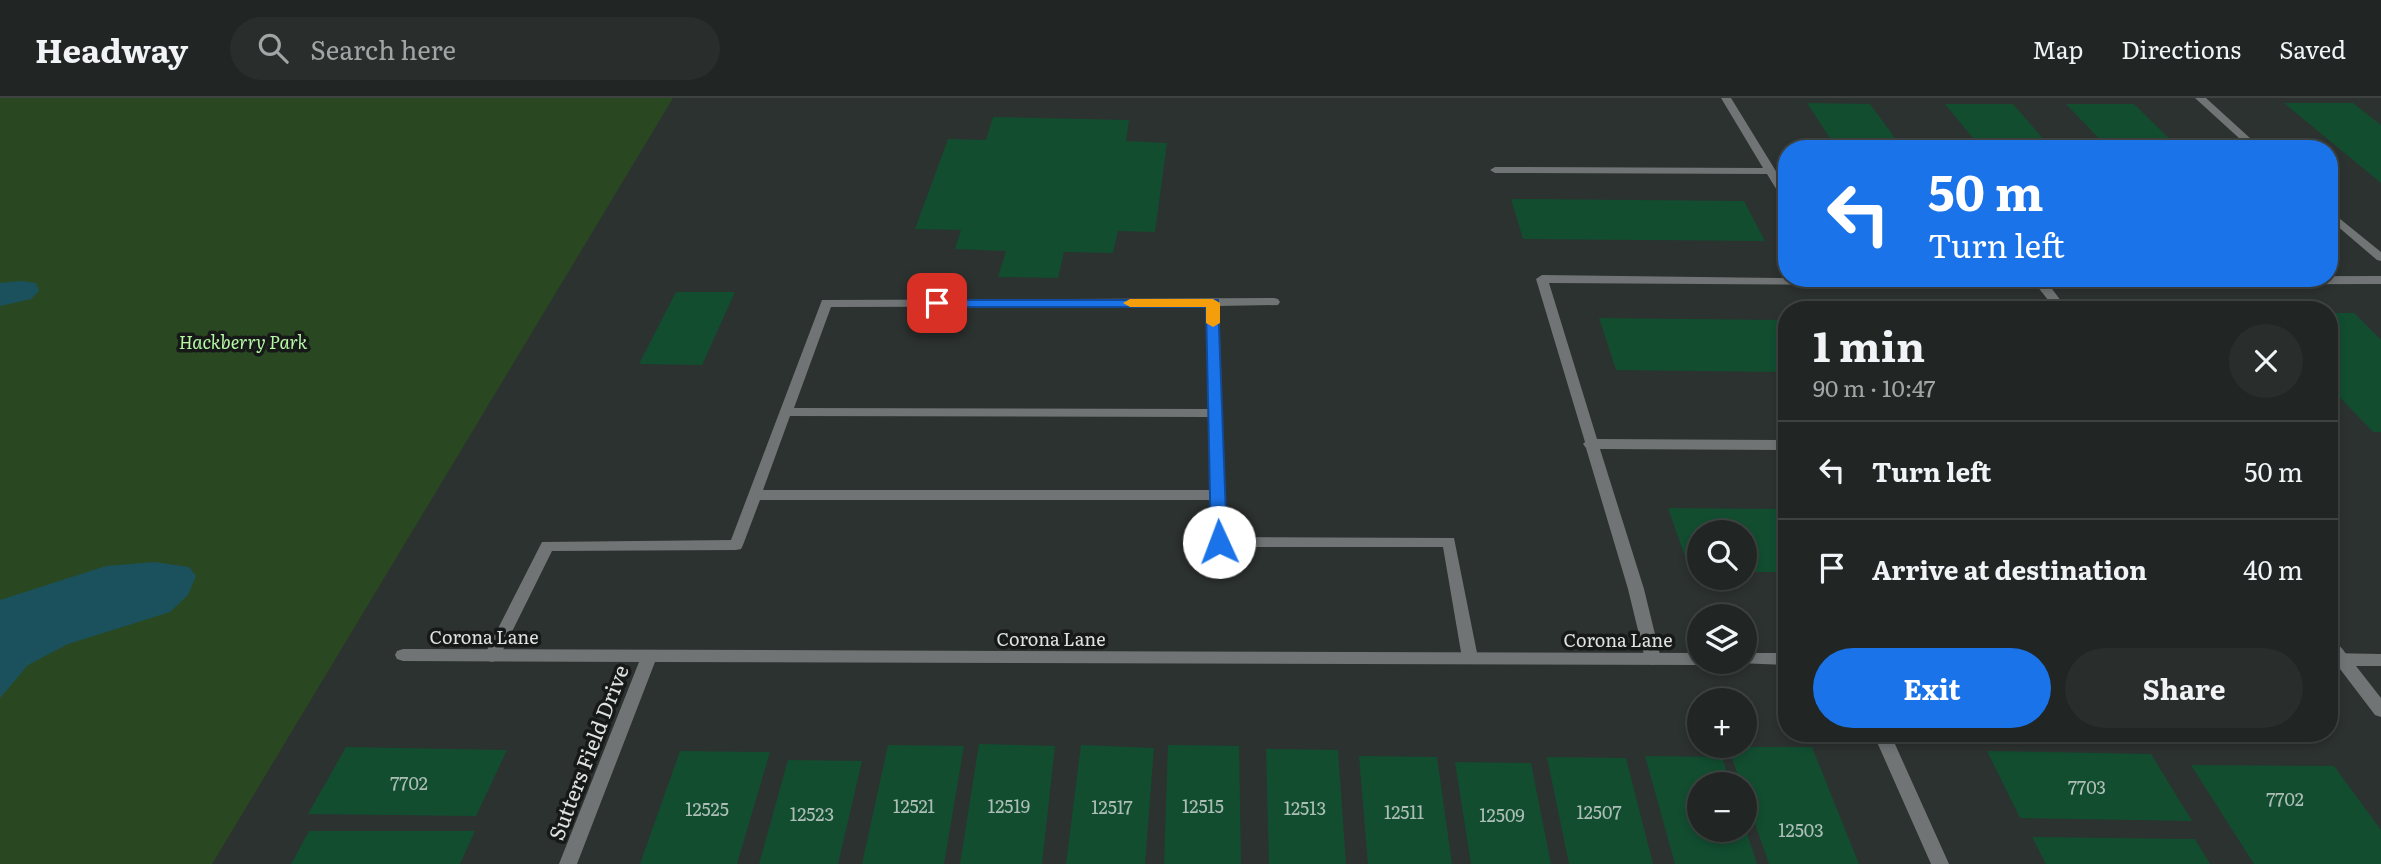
<!DOCTYPE html>
<html lang="en">
<head>
<meta charset="utf-8">
<style>
  body { margin:0; font-family:Literata,serif; background:#292e2c; color:#f1f3f6; height:100vh; display:flex; flex-direction:column; font-size:26px; white-space:nowrap }
  * { box-sizing:border-box; margin:0 }
  p { font-size:23px; color:#a2a5a6 }
  .icon { flex:none; width:38px; height:38px; fill:none; stroke:currentColor; stroke-width:2; stroke-linecap:round; stroke-linejoin:round }
  .map { position:relative; flex:1; overflow:hidden }
  .sheet { position:absolute; left:1778px; top:203px; width:560px; height:441px; display:flex; flex-direction:column; background:#212624; border-radius:28px; box-shadow:0 4px 10px #0003,0 0 0 2px #3e4341 }
  .sheet>* { flex:none }
  .top-card { position:absolute; left:1778px; top:42px; width:560px; height:147px; border-radius:28px; box-shadow:0 4px 10px #0003,0 0 0 2px #3e4341; background:#1a73e8; color:#fff; overflow:hidden }
  .buttons { position:absolute; left:1687px; top:422px; display:grid; gap:14px }
  .buttons a { display:grid; place-items:center; width:70px; height:70px; border-radius:50%; background:#212624; box-shadow:0 4px 10px #0003,0 0 0 2px #3e4341; font-size:35px }
  .pin { position:absolute; display:grid; place-items:center; width:60px; height:60px; color:#fff; margin:-30px; border-radius:14px; box-shadow:0 4px 10px #0006 }
  .me { position:absolute; width:77px; margin:-38px; rotate:358deg; stroke-linejoin:round; filter:drop-shadow(0 0 5px #0008) }
  .turn { display:flex; align-items:center; gap:24px; height:147px; padding:0 35px; font-size:32px }
  .turn .icon { width:91px; height:91px; stroke-width:2.5 }
  .turn b { display:block; font-size:49px; line-height:60px }
  .round { display:grid; place-items:center; flex:none; width:74px; height:74px; border-radius:37px; background:#292e2c }
  .overview { display:flex; align-items:center; justify-content:space-between; height:119px; padding:0 35px }
  h1 { font-size:42px; font-weight:700; line-height:52px }
  .cta { display:flex; gap:14px; margin-top:auto; padding:14px 35px }
  .cta a { flex:1; height:80px; border-radius:42px; background:#1a73e8; color:#fff; font-size:28px; font-weight:700; line-height:80px; text-align:center }
  .cta a+a { background:#292e2c; color:#f1f3f6 }
  ul { padding:0; list-style:none }
  li { display:flex; align-items:center; gap:21px; height:98px; padding:0 35px; border-top:2px solid #3e4341 }
  li div { flex:1 }
  li b { display:block; font-size:26px }
  li em { font-style:normal }
  header { display:flex; align-items:center; gap:42px; box-sizing:border-box; height:98px; padding:0 35px; background:#212624; border-bottom:2px solid #3e4341 }
  header strong { font-size:33px }
  nav { display:flex; gap:38px; margin-inline-start:auto; font-size:24px }
  .search { width:490px; height:63px; background:#292e2c; display:flex; align-items:center; gap:18px; box-sizing:border-box; padding:0 24px; border-radius:38px; color:#a2a5a6; font-size:26px }
  .map>svg:first-child { display:block }
</style>
</head>
<body>
<header>
<strong>Headway</strong>
<div class="search"><svg class="icon" aria-label="search" viewBox="0 0 24 24"><circle cx="10" cy="10" r="6"/><path d="M15 15l6 6"/></svg>Search here</div>
<nav><a>Map</a><a>Directions</a><a>Saved</a></nav>
</header>
<div class="map">
<svg width="2381" height="766" viewBox="0 0 2381 766">
  <rect width="100%" height="100%" fill="#2c3230"/>
  <path fill="#294821" d="M0,0H673L212,766H0Z"/>
  <path fill="#1b515c" d="M21,183L36,185L39,193L31,201L0,208V185Z
    M155,464L189,469L196,478L188,497L170,514L68,546L28,567L0,600V502L106,468Z"/>
  <path fill="#124d30" d="M1807,5L1870,6L1903,51H1837Z
    M2284,5H2353L2381,27V85Z
    M1945,6H2013L2052,51H1982Z
    M2066,6H2134L2180,51H2109Z
    M993,19L1129,22L1126,43L1167,45L1155,134L1118,133L1113,155L1064,154L1058,180L998,179L1006,153L955,151L961,132L915,131L948,41L986,42Z
    M1511,101L1744,103L1765,143L1523,141Z
    M676,194H735L702,267L639,266Z
    M2329,215H2354L2381,242V334H2373L2329,288Z
    M1599,220L1787,222V274L1616,272Z
    M1668,410L1787,411V474H1745V434H1699V473H1690Z
    M979,646L1055,648L1042,766H960Z
    M888,647L964,648L944,766H862Z
    M1081,647L1154,650L1145,766H1066Z
    M1168,647L1239,648L1241,766H1164Z
    M346,649L507,652L476,718L308,716Z
    M1728,649H1812L1859,766H1769L1745,697V686H1741Z
    M1266,651L1338,652L1346,766H1269Z
    M680,653L770,654L737,766H640Z
    M1987,653L2151,656L2192,723L2020,720Z
    M1359,658L1437,659L1452,766H1368Z
    M1645,658L1722,659L1731,686H1699V732H1746L1757,766H1675Z
    M1547,659L1626,660L1653,766H1569Z
    M788,662L862,663L838,766H759Z
    M1455,664L1531,665L1551,766H1471Z
    M2191,667L2334,668L2381,732V766H2254Z
    M309,733H475L460,766H291Z
    M2032,739L2195,741L2210,766H2046Z"/>
  <g fill="none" stroke-linecap="round" stroke-linejoin="round">
    <path fill="#707474" fill-rule="evenodd" d="M1721,0H1731L1787,91V103L1783,102L1767,76L1495,75L1490,72L1495,69L1763,70Z
      M2195,0H2206L2262,51H2251Z
      M2329,112L2381,154V163L2377,162L2329,121Z
      M1542,177L1787,180L2381,178V186L2049,187L2068,212H2056L2037,188L1549,185L1597,341L1787,342V352L1600,351L1644,491L1661,561L1659,565L1653,567L1647,565L1645,561L1628,491L1586,350L1583,346L1585,344L1536,181Z
      M1274,200L1278,201L1280,204L1278,207L1219,208L1226,439L1454,440L1478,560L1476,564L1470,566L1464,564L1462,560L1443,449H1219L1214,448L1212,444L1211,402H760L743,447L741,451L736,452L552,453L498,562L492,564L486,562L484,558L542,444L731,442L822,202ZM1207,208L1209,311L794,310L831,209ZM790,318L1209,319L1211,392H763Z
      M2329,541C2338,544 2345,553 2349,561L2347,565C2338,568 2335,565 2329,558Z"/>
    <path fill="#707474" fill-rule="evenodd" d="M403,551L1699,555V564H1706L1699,567L655,564L577,766H559L639,564L403,563L397,561L395,557L397,553Z
      M1745,555H1787V567L1739,565L1738,564H1745Z
      M2329,555L2381,556V568H2356L2381,600V619L2375,617L2337,567H2329Z
      M1873,635H1890L1949,766H1931Z"/>
  </g>
  <path fill="#1a73e8" stroke="#114b97" stroke-width="2" d="M932,202H1218L1227,444L1225,448H1213L1211,444L1206,209H937L932,208Z"/>
  <path fill="#f59e0b" d="M1213,201L1220,205V225L1213,229L1206,225V209H1130L1123,205L1130,201Z"/>
  <g text-anchor="middle" dominant-baseline="central" stroke-width="7" stroke-linejoin="round" paint-order="stroke">
    <g font-size="18" font-style="italic" fill="#b6f7a5" stroke="#161918">
      <text x="243" y="243">Hackberry Park</text>
    </g>
    <g font-size="18" fill="#dee2e1" stroke="#161918">
      <text x="484" y="538">Corona Lane</text>
      <text x="1051" y="540">Corona Lane</text>
      <text x="1618" y="541">Corona Lane</text>
    </g>
    <g font-size="18" fill="#abbdb5">
      <text x="409" y="684">7702</text>
      <text x="2087" y="688">7703</text>
      <text x="2285" y="700">7702</text>
      <text x="914" y="707">12521</text>
      <text x="1009" y="707">12519</text>
      <text x="1203" y="707">12515</text>
      <text x="1112" y="708">12517</text>
      <text x="1305" y="709">12513</text>
      <text x="707" y="710">12525</text>
      <text x="1404" y="713">12511</text>
      <text x="1599" y="713">12507</text>
      <text x="812" y="715">12523</text>
      <text x="1502" y="716">12509</text>
      <text x="1801" y="731">12503</text>
    </g>
    <g font-size="21" fill="#dee2e1" stroke="#161918">
      <text transform="translate(587 654) rotate(-69)">Sutters Field Drive</text>
    </g>
  </g>
</svg>
<div class="buttons">
<a><svg class="icon" aria-label="search" viewBox="0 0 24 24"><circle cx="10" cy="10" r="6"/><path d="M15 15l6 6"/></svg></a>
<a><svg class="icon" aria-label="layers" viewBox="0 0 24 24"><path d="M12 4l9 5-9 5-9-5zM3 14l9 5 9-5"/></svg></a>
<a>+</a>
<a>−</a>
</div>
<div class="pin" style="left:937px;top:205px;background:#d93025"><svg class="icon" aria-label="arrive" viewBox="0 0 24 24"><path d="M6 21V4h12l-3 4 3 4H6"/></svg></div>
<svg class="me" style="left:1219px;top:444px" viewBox="-20 -20 40 40"><circle r="19" fill="#fff"/><path d="M0-13L10 11 0 6-10 11z" fill="#1a73e8"/></svg>
<div class="top-card">
<div class="turn"><svg class="icon" aria-label="left" viewBox="0 0 24 24"><path d="M17 20v-9H6M10 6l-5 5 5 5"/></svg><div><b>50 m</b>Turn left</div></div>
</div>
<section class="sheet">
<div class="overview"><div><h1>1 min</h1><p>90 m · 10:47</p></div><a class="round"><svg class="icon" aria-label="close" viewBox="0 0 24 24"><path d="M6 6l12 12M18 6L6 18"/></svg></a></div>
<ul>
<li><svg class="icon" aria-label="left" viewBox="0 0 24 24"><path d="M17 20v-9H6M10 6l-5 5 5 5"/></svg><div><b>Turn left</b></div><em>50 m</em></li>
<li><svg class="icon" aria-label="arrive" viewBox="0 0 24 24"><path d="M6 21V4h12l-3 4 3 4H6"/></svg><div><b>Arrive at destination</b></div><em>40 m</em></li>
</ul>
<div class="cta"><a>Exit</a><a>Share</a></div>
</section>
</div>
</body>
</html>
